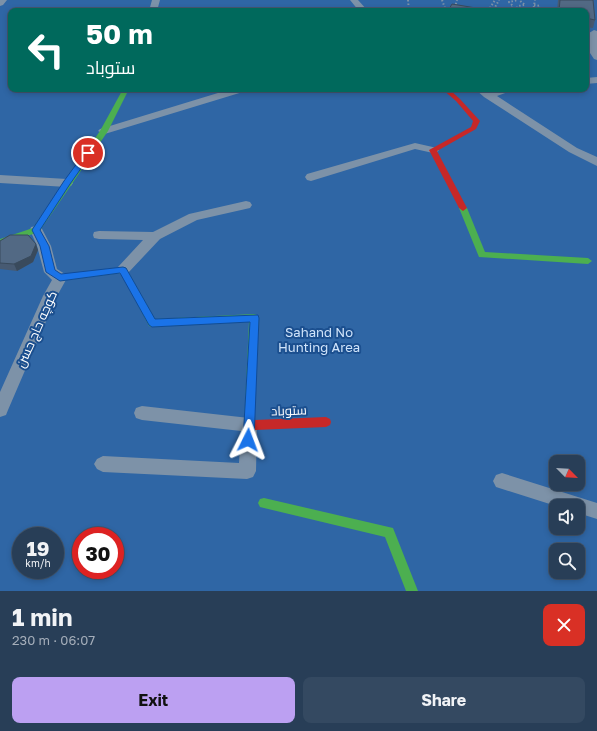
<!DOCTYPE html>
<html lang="en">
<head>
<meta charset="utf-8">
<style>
  body { margin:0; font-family:"Golos Text",Cairo,sans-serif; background:#344961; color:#f1f3f6; height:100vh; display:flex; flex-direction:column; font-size:15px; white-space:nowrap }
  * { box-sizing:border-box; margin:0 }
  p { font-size:13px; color:#a5aeba }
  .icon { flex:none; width:22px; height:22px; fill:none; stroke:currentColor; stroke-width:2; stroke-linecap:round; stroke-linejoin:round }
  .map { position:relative; height:591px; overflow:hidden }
  .panel { display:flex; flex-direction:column; background:#283e57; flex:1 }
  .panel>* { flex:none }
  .top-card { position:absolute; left:8px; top:8px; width:581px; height:84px; border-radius:8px; box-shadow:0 2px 6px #0003,0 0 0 1px #44576d; background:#00695c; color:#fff; overflow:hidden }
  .needle { width:26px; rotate:114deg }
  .buttons { position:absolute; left:549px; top:455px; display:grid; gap:8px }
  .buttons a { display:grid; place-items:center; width:36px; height:36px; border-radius:8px; background:#283e57; box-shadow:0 2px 6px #0003,0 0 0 1px #44576d; font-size:20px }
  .speed { position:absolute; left:12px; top:527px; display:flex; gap:8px; font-size:20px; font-weight:700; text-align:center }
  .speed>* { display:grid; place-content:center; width:52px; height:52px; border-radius:50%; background:#283e57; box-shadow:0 2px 6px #0003,0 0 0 1px #44576d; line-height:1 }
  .speed small { font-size:10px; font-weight:400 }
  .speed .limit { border:6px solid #d22; background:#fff; color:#111 }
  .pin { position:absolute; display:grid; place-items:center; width:34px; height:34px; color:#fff; margin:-17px; border:2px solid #fff; border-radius:50%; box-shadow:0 1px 4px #0007 }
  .me { position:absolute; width:44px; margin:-22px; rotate:3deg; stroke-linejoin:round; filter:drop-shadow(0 0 3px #0008) }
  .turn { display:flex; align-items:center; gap:14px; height:84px; padding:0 12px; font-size:18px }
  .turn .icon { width:52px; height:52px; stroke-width:2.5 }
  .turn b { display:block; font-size:28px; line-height:34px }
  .round { display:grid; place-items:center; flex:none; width:42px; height:42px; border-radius:8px; background:#344961 }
  .headline { display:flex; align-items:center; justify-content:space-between; height:68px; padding:0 12px }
  h1 { font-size:24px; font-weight:700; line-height:30px }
  .action { display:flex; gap:8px; margin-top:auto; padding:8px 12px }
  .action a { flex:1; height:46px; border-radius:8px; background:#bca0f2; color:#111; font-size:16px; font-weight:700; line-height:46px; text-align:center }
  .action a+a { background:#344961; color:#f1f3f6 }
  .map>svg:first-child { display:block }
</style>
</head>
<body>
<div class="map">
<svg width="597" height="591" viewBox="0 0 597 591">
  <rect width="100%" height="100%" fill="#365274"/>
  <path fill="#2f66a5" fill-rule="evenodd" d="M0,0H597V591H0ZM11,11H586V89H11ZM556,462H578V484H556ZM556,506H578V528H556ZM21,536H55V570H21ZM81,536H115V570H81ZM556,550H578V572H556Z"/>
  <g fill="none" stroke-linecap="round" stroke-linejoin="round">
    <path stroke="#7d92a8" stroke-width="2" stroke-dasharray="1.5 2" stroke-linecap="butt" d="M408,0L409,11
      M442,0L446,11
      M534,5L540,6L539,11
      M454,11L457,0
      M488,11L495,0
      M495,11H493L499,0
      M507,11L511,10
      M510,11L513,6L509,2L518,0
      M515,11L518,6L525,5L519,0
      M533,11L535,0"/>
    <path fill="#7d92a8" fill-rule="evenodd" d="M0,0H7L3,5L0,6Z
      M152,0H160L157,11H149Z
      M350,0H358L368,11H359Z
      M594,30L597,31V60L594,59L588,50L589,33Z
      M597,77V83L586,84V78Z
      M231,89H247L246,91L108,133L104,134L98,131L100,129Z
      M475,89H487L490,91L496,89H512L511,91L497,96L577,148L597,157V166L569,152L484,97Z
      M415,143L437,148L439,150L437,152L433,153L415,149L311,181L307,180L305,177L307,174Z
      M0,175L67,179L71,180L73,183L71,186L67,187L0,183Z
      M246,201L250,202L252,205L250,208L197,220L160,239L128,273L123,275L118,273L116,270L118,267L143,240L99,239L94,238L93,235L94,232L99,231L153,232L189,214Z
      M36,226L41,227L51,246L57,269L65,274L67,278L57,296L8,410L6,415L0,417V392L43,296L52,280L44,272L37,246L30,230L31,227Z
      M142,406L249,418L255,420L257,425L256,471L253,477L247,479L103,472L97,469L94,464L97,459L103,456L239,463L241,431L142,420L136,418L134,413L136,408Z
      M502,473L597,503V519L578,513V506H556L496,487L493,481L496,475Z"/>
    <path fill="#4caf50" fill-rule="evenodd" d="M123,89H129L108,131L39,232L0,245V239L33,228L100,131Z
      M463,205L467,208L485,252L588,258L592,261L588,264L479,257L459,208Z
      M123,267L126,268L155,319L254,314L257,315L259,318L254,420L259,422L260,425L259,428L255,430L245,428L244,425L249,322L152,327L149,326L121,273L60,281L56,278L60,275Z
      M264,498L393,528L418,591H406L385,537L264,508L260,507L258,503L260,499Z"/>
    <path fill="#c62828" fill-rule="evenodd" d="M442,89H449L460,99L480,121L476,129L437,151L467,208L463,211L459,208L429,150L471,127L473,121L456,101Z
      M326,417L330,419L331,422L330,425L326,427L255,430L251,428L250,425L251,422L255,420Z"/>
  </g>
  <path fill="#475a72" d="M558,0H593L595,20L593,28L586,27V11H557Z
    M0,241L38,250L33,262L17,271L0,269Z"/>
  <path fill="#394a5c" d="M36,244L38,250L33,262L17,271L14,264Z"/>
  <path fill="#526984" stroke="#394a5c" d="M560,0H593L595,20L586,18V11H559Z
    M452,4L494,11H448Z
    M10,235H28L36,244L31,256L14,264L0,263V241Z"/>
  <path fill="#1a73e8" stroke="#114b97" d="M86,151H91L92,153L70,184L40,230L49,246L55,270L61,274L123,267L126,268L155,319L258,315L259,318L254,440L252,443L248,445L245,443L243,440L250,322L152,327L149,325L120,273L60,281L46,272L40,246L32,230L64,181Z"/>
  <g text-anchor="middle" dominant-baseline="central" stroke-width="4" stroke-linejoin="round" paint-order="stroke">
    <g font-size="13" fill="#fff" stroke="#1b4f8f">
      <text transform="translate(36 329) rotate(-66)">کوچه حاج حسن</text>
      <text transform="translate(289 410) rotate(-2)">ستوباد</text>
    </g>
    <g font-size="13" fill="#cfe3fa" stroke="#1b4f8f">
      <text x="319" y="332">Sahand No<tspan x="319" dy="15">Hunting Area</tspan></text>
    </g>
  </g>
</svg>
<div class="buttons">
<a><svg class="needle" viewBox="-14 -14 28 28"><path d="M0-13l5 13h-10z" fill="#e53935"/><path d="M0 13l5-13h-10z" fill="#a5aeba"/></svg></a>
<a><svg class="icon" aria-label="sound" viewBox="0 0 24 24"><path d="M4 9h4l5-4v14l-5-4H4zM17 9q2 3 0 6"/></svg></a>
<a><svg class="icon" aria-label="search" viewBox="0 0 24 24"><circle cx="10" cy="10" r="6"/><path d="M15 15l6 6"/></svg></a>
</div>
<div class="speed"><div>19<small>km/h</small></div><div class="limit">30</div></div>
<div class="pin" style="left:88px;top:153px;background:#d93025"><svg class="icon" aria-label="arrive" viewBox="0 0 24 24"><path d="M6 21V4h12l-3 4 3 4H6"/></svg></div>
<svg class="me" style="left:248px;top:440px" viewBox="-20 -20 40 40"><path d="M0-17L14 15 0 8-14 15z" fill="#1a73e8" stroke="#fff" stroke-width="4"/></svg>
<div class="top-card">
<div class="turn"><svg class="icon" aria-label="left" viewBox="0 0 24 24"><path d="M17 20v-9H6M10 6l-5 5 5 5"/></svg><div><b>50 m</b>ستوباد</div></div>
</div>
</div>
<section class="panel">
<div class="headline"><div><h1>1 min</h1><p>230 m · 06:07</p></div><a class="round" style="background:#d93025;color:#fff"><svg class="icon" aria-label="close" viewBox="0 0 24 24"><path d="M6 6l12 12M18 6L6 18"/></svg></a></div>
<div class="action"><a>Exit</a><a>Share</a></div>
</section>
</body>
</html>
